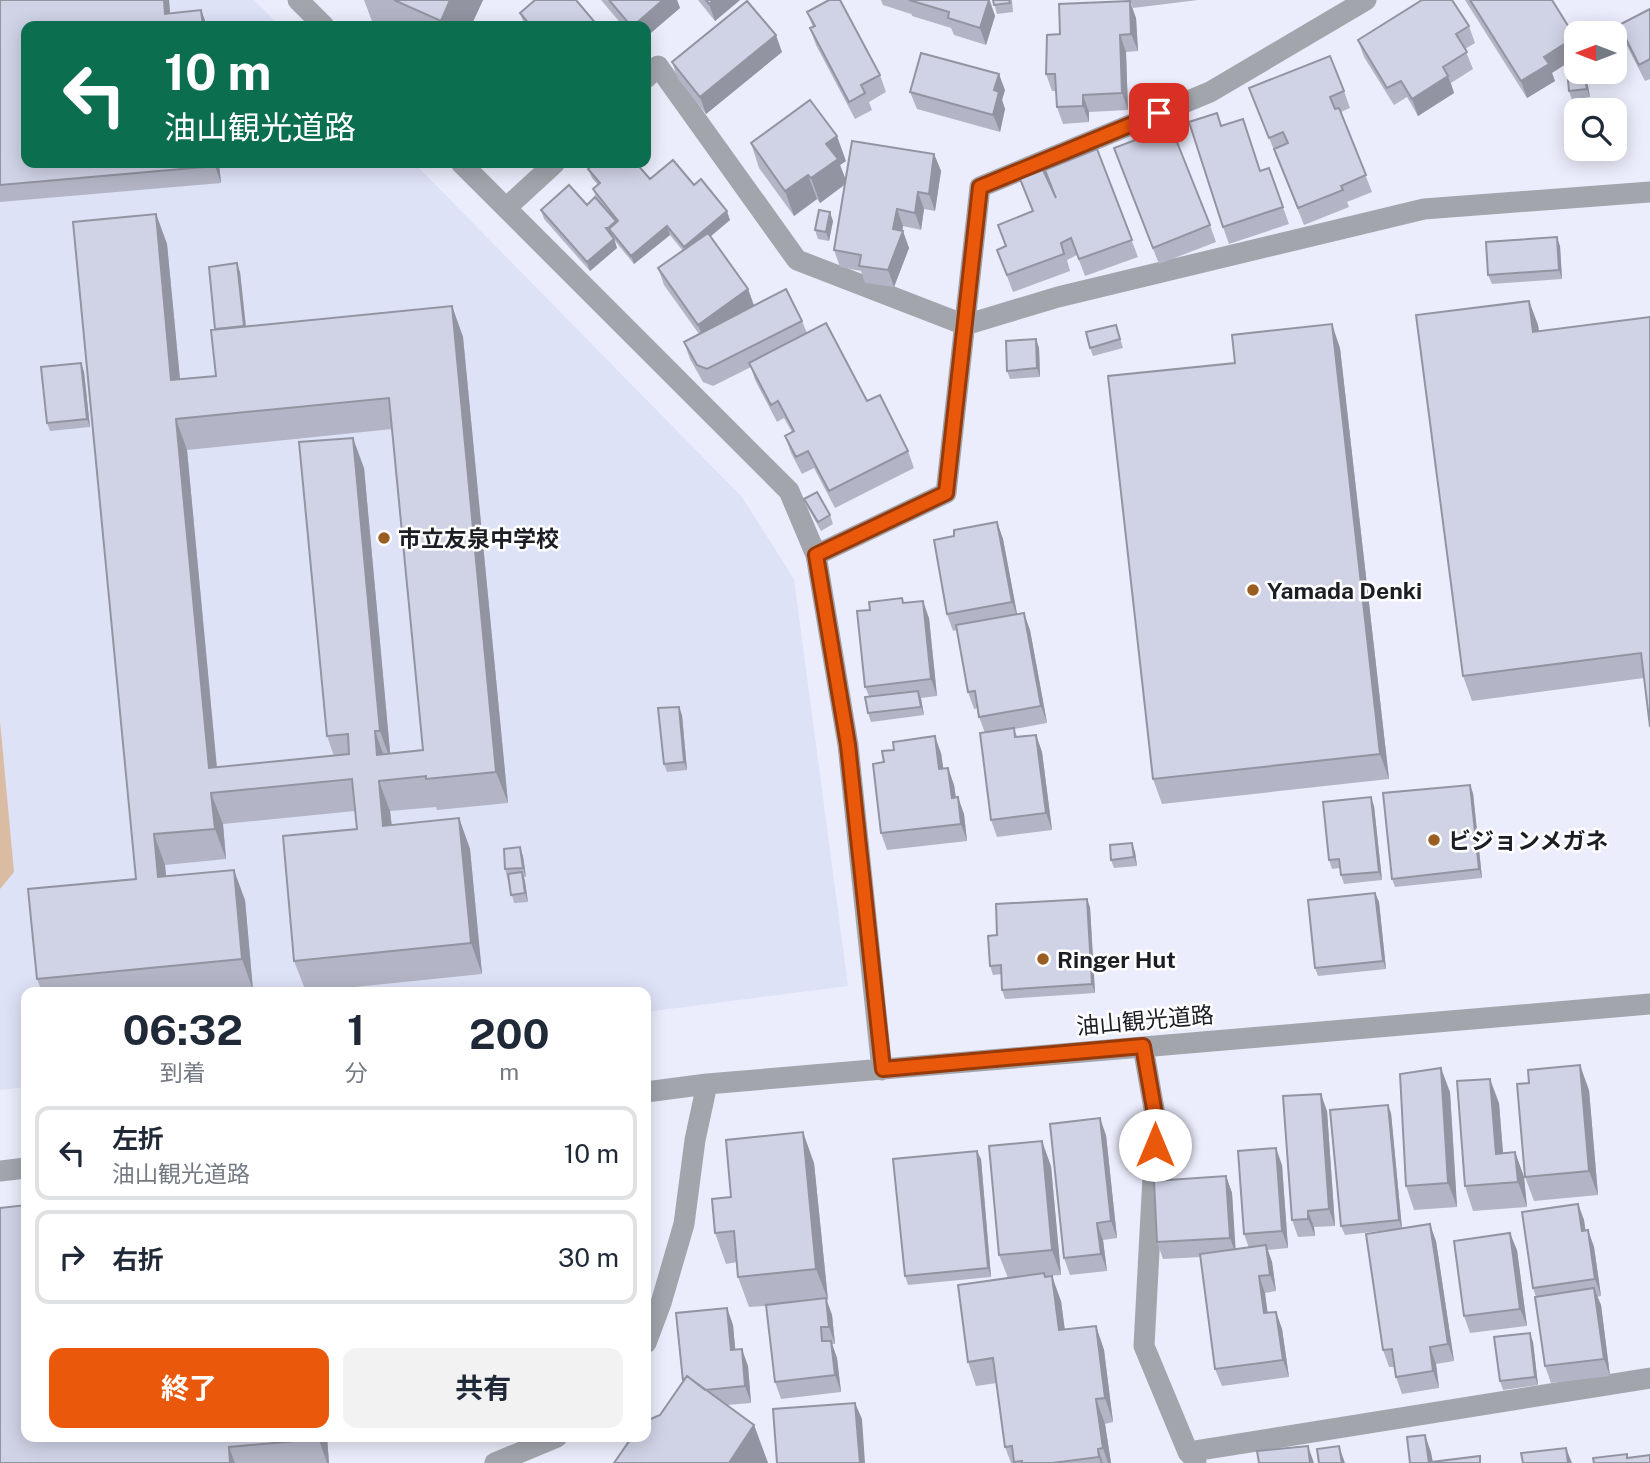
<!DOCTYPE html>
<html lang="ja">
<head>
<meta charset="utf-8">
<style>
  body { margin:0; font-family:"Public Sans","Noto Sans JP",sans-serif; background:#f2f2f3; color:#1f2937; height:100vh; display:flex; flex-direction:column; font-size:26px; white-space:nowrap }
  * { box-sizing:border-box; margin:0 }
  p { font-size:23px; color:#747a83 }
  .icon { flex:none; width:38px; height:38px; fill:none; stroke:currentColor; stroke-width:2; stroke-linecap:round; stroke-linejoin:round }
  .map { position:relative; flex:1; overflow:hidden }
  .side { position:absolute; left:21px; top:987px; width:630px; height:455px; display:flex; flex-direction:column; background:#fff; border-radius:14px; box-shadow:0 4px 18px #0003 }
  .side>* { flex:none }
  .top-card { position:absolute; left:21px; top:21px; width:630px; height:147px; border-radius:14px; box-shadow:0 4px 18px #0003; background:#0b6e4f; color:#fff; overflow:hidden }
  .needle { width:46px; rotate:270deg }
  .buttons { position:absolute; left:1564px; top:21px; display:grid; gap:14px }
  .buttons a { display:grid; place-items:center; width:63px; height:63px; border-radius:14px; background:#fff; box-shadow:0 4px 18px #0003; font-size:35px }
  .pin { position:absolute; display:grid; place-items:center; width:60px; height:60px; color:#fff; margin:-30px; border-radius:14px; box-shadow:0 4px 10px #0006 }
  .me { position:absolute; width:77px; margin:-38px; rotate:0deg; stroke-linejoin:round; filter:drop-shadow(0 0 5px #0008) }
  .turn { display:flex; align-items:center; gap:24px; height:147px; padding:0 28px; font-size:32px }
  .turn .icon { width:91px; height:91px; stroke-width:2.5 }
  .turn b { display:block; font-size:49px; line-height:60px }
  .eta { display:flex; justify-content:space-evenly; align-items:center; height:119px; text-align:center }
  .eta b { font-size:42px; font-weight:700; line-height:49px }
  .cta { display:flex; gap:14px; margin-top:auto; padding:14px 28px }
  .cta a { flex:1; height:80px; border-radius:14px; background:#ea580c; color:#fff; font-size:28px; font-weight:700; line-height:80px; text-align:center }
  .cta a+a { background:#f2f2f3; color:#1f2937 }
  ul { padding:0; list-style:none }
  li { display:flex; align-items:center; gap:21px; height:94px; margin:0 14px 10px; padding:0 14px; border:4px solid #e0e1e3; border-radius:14px }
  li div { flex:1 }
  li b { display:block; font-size:26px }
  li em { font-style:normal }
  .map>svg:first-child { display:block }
</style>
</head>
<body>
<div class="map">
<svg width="1650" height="1463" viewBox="0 0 1650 1463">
  <rect width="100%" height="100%" fill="#ebedfc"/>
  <path fill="#dee2f7" d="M0,0H254L280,26H26V163H414L742,497L794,579L848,986L646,1012V992H26V1087L0,1090Z"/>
  <path fill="#dabca3" d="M0,721L14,872L0,889Z"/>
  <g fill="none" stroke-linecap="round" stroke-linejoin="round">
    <path stroke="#a3a5ad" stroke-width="21" d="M298,0L324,26
      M646,78L658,66L797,260L965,325L1058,297L1424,209L1650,192
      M461,163L789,491L816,555L848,745L882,1070
      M506,208L555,163
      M816,555L946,493L980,187L1210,92L1366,0
      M1143,1047L1156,1120L1144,1346L1188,1452L1196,1461
      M646,1092L707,1084L1650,1004
      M0,1171L26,1168
      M646,1343L661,1303L684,1224L695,1140L707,1084
      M1188,1452L1650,1378
      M495,1463L557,1437"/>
  </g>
  <path fill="#b3b5c6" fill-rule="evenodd" d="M0,0H169L170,13L201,10L207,26H26L219,163L221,183L0,202Z
    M364,0H483L471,26H377L373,24Z
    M601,0H677L680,8L646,37V26H623Z
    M698,0H740L715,21Z
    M881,0H990L995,16L986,45L954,35L951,28L912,16L911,13V14L883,5Z
    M993,0H1012L1013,12L997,14Z
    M1130,0H1198L1133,8Z
    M1465,0H1552V73L1555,81L1527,98Z
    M1650,9V79L1645,81L1625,42L1619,25Z
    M807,12L880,75L886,92L869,102L872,110L855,119L816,45L810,28L813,27Z
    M520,13L598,26H525Z
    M1136,18L1138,51L1126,52L1128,110L1089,112V122L1063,124L1057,107L1056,91H1052L1046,74L1060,34Z
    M1469,26L1475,43L1465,49L1473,69L1451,83L1454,93L1418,116L1407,97L1394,105L1364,57L1358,40Z
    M782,52L706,114L678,79L672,62Z
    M1585,78L1588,86L1590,97L1572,100L1569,91Z
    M1249,88L1344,91L1350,108L1341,112L1372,192L1347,202L1349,207L1304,225Z
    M1005,90L1002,100L1005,109L1000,132L917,109L910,92Z
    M1222,126L1261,171L1269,168L1289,224L1229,244L1223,227Z
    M751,143L846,161L840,165L846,180L934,154L941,171L935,211L924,209L921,230L903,226L902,231L909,248L894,287L865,283L861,271L840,267L834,250L845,184L820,203L817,199L794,216L759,168Z
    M1097,149L1138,257L1085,276L1077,255L1067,260L1070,271L1013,292L997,250L1005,246L998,225L1032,211L1054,194Z
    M1120,165L1210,225L1216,242L1159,264Z
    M588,169L694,185L730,220L710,237L748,289L754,305L802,321L807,333L867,401L908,451L914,468L835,508L814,468L802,474L791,453L785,436L792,432L784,418L777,422L755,380L751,367L713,386L703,382L690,359L684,342L699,334L664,285L658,268L683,251L670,235L634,264L615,241L617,248L590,271L544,219L541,210L587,205L596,198L593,189L598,185L592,178Z
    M156,214L167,244L180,379L216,376L215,329L240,272L246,326L452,306L463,337L508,803L437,810L436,807L390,811L392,825L459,818L470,849L482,974L306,992L294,961L357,829L355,811L223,824L226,859L165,865L166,877L245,900L253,990L231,992H42L37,979L136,879ZM392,429L423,750L390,753L364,468L327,736L334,756L217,767L187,450Z
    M833,221L829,241L818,239L815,230Z
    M1560,246L1562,279L1492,284L1488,275Z
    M1529,301L1538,325L1539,331L1650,317L1644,678L1472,701L1463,676Z
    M1116,325L1123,348L1093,356L1090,348Z
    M1036,339L1039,348L1040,377L1010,379L1007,371Z
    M1340,348L1389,779L1162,804L1153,779L1235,363Z
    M81,363L84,372L90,427L50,431L47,423Z
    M804,499L830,515L833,524L821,531L808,508Z
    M997,522L1003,539L1017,614L1030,630L1047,723L1014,729L1017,736L1036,735L1042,752L1052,830L997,837L991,820L985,733L979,717L978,708L974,709L968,692L957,630L953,631L947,614L954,536Z
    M904,603L929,618L937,696L921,698L924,715L871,722L868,713L869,696L865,687L870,610Z
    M682,715L687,770L667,772L664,764Z
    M941,753L943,769L948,768L954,785L956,797L964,814L967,841L887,850L881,833Z
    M1473,793L1482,878L1395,887L1392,879Z
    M1374,806L1382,880L1344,884L1341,875L1340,868L1332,869L1329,860Z
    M1132,843L1135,852L1137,866L1114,868L1111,860Z
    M523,856L526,877H524L528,902L514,903L505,869Z
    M1375,893L1379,902L1386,969L1318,976L1315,968Z
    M1090,907L1095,993L1005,999L1002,990V974L993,975L990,966L997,935Z
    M1529,1083L1589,1090L1598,1195L1534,1201L1525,1177Z
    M1450,1092L1457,1207L1414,1210L1406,1186Z
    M1499,1103L1503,1153L1515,1152L1524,1177L1527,1207L1473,1211L1465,1186Z
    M1327,1111L1335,1226L1314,1227L1315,1236L1298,1237L1292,1220Z
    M1391,1113L1402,1229L1436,1241L1454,1361L1436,1364L1439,1388L1402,1394L1396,1377L1395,1367H1389L1383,1350L1398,1229L1345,1235L1341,1226Z
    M1106,1135L1117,1238L1103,1240L1107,1271L1070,1275L1064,1258Z
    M981,1159L991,1277L908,1285L905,1276Z
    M814,1163L828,1300H826L832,1315L835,1344H832L837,1358L841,1392L781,1399L775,1382L766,1306L749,1307L738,1277L737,1262L726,1264L715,1233L731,1197Z
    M1282,1165L1288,1248L1268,1250L1272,1262L1276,1291L1265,1293L1267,1313L1276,1312L1282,1329L1289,1377L1222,1386L1215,1369L1201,1257L1163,1259L1157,1242L1226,1176L1232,1193L1235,1249L1249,1248L1244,1234Z
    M1051,1166L1061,1275L1045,1276L1061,1301L1065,1330L1096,1326L1104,1350L1113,1422L1105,1424L1111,1463H1011L1005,1447L997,1383L976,1386L968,1362L1008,1278L999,1255Z
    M1578,1204L1584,1220L1585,1231L1588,1230L1594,1247L1601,1296L1597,1297L1601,1305L1610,1376L1551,1383L1545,1366L1536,1297L1533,1288Z
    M1517,1250L1527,1326L1470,1333L1464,1316Z
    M727,1308L733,1325L735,1350L748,1366L751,1403L727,1405L754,1425L768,1463H614L660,1415L683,1381Z
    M1533,1342L1538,1385L1503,1390L1500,1381Z
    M26,1437H327L329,1463H0Z"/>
  <path fill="#9294a1" d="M164,0H169L171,26L165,14Z
    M450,0H483L471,26H442L441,21Z
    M663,0H677L680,8L646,37V26H633Z
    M714,0H740L715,21L709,4Z
    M989,0L995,16L986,45L980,28Z
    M1130,1L1136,18L1138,51L1131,34Z
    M201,10L207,26H203Z
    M776,35L782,52L706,114L700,97Z
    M1120,35L1126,52L1128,110L1122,93Z
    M1575,37L1577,41V57L1552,73L1555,81L1527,98L1521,81L1544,57Z
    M999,74L1005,90L1002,100L1005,109L1000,132L993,115L994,90Z
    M1448,76L1454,93L1418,116L1412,99Z
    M1585,78L1588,86L1590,97L1587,89Z
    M1083,95L1089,112V122L1083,106Z
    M837,136L846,161L840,165L847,183L820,203L811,178L826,144Z
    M934,154L941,171L935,211L929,194Z
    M214,163H219L221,183L215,166Z
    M808,175L817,199L794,216L785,191Z
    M918,192L924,209L921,230L915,213Z
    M897,209L903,226L902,234L903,231L909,248L894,287L888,270L893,229Z
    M727,211L730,220L687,256L684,247Z
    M830,212L833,221L829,241L826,232Z
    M156,214L167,244L183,411L171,380Z
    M667,226L670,235L634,264L631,256Z
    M1557,237L1560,246L1562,279L1559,270Z
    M614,239L617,248L590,271L587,262Z
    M237,263L240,272L247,338L244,329Z
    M748,289L754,306L705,342L698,325Z
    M1529,301L1538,325L1542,356L1533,332Z
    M452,306L463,337L508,803L496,772Z
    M1332,324L1340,348L1389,779L1380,754Z
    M1036,339L1039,348L1040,377L1037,368Z
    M81,363L84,372L90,427L87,419Z
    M176,419L187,450L219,792L209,768Z
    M353,438L364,468L391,762L380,731Z
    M997,522L1003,539L1018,619L1012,602Z
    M923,601L929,618L937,696L931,679Z
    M1024,613L1030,630L1047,723L1041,706Z
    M918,691L921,699L924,715L921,707Z
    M679,707L682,715L687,770L684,762Z
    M375,731L386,762L377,755Z
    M1036,735L1042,752L1052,830L1046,813Z
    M935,736L941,753L946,786L939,769Z
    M948,768L954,785L958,815L952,798Z
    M379,781L390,811L395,857L383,826Z
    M1470,785L1473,793L1482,878L1479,869Z
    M211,793L223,824L226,859L215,829Z
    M958,797L964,814L967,841L961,824Z
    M1371,797L1374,806L1382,880L1379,872Z
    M459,818L470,849L482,974L471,943Z
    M154,834L165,865L169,908L158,877Z
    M1132,843L1135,852L1137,866L1134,857Z
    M520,847L523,856L526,877L523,868Z
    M234,870L245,900L253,990L242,959Z
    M522,872L525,881L528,902L525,893Z
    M1375,893L1379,902L1386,969L1383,961Z
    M1087,899L1090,907L1095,993L1092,984Z
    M1580,1065L1589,1090L1598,1195L1589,1171Z
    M1441,1068L1450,1092L1457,1207L1448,1183Z
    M1490,1079L1499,1103L1505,1178L1496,1154Z
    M1321,1094L1327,1111L1335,1226L1329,1209Z
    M1388,1105L1391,1113L1402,1229L1399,1220Z
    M1100,1118L1106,1135L1117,1238L1111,1221Z
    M803,1132L814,1163L828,1300L816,1269Z
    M1042,1141L1051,1166L1061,1275L1052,1250Z
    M1276,1148L1282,1165L1288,1248L1282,1231Z
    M977,1151L981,1159L991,1277L988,1268Z
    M1515,1152L1524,1177L1527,1207L1518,1182Z
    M1226,1176L1232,1193L1236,1255L1230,1238Z
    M1578,1204L1584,1220L1588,1248L1582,1231Z
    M1308,1211L1314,1227L1315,1236L1308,1219Z
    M1097,1223L1103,1240L1107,1271L1101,1254Z
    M1430,1224L1436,1241L1454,1361L1448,1344Z
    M1588,1230L1594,1247L1601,1296L1595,1279Z
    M1510,1233L1517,1250L1527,1326L1520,1309Z
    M1266,1245L1272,1262L1276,1291L1270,1275Z
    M1052,1276L1061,1301L1068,1355L1059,1330Z
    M1259,1276L1265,1293L1270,1330L1264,1313Z
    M1594,1288L1601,1305L1610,1376L1604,1359Z
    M826,1298L832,1315L835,1344L829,1327Z
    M727,1308L733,1325L737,1367L731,1350Z
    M1276,1312L1282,1329L1289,1377L1283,1360Z
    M1096,1326L1104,1350L1113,1422L1105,1398Z
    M1530,1333L1533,1342L1538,1385L1535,1377Z
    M831,1341L837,1358L841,1392L835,1375Z
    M1430,1347L1436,1364L1439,1388L1433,1371Z
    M742,1349L748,1366L751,1403L745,1386Z
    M1096,1399L1105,1424L1111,1463H1108L1103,1448Z
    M855,1403L862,1419L865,1463H860Z
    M754,1425L768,1463H729Z
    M1425,1435L1431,1452L1433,1463H1429Z
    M318,1437H327L329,1463H327Z
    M1308,1446L1314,1463H1310Z
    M1339,1446L1345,1463H1342Z
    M229,1447L235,1463H230Z
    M1566,1448L1572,1463H1568Z
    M1098,1449L1103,1463H1101L1099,1457Z"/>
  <path fill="#d0d3e6" stroke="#9294a1" stroke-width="2" fill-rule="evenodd" d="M0,0H164L165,14L201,10L203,26H26V163H214L215,166L0,185Z
    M394,0H450L441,21Z
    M535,0H576L598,26H531L520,13Z
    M609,0H663L633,26H631Z
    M706,0H714L709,4Z
    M829,0H840L880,75L861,85L865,93L849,102L810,28L815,26L807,12Z
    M909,0H989L980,28L948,18L949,12Z
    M993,0H1009L1010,3L994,5Z
    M1422,0H1452L1469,26L1456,34L1467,52L1443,67L1448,76L1412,99L1401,81L1387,88L1358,40Z
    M1470,0H1552L1575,37L1544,57L1549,64L1521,81Z
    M747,1L776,35L700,97L672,62Z
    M1130,1L1131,34L1120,35L1122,93L1083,95V106L1057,107L1055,74H1046L1047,35L1060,34L1059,4Z
    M1650,9V59L1639,65L1619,25Z
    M921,53L999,74L994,90L999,92L993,115L910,92Z
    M1330,56L1344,91L1330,97L1335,109L1339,108L1366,175L1341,186L1343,190L1298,208L1274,149L1288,143L1283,132L1269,138L1249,88Z
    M1585,78L1587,89L1569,91L1568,80Z
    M810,100L837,136L826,144L838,159L811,178L808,175L785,191L751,143Z
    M1217,113L1221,126L1243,119L1260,171L1269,168L1283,207L1223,227L1189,122Z
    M1173,132L1210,225L1153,248L1114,148L1146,136L1148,142Z
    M852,141L934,154L929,194L918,192L915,213L897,209L893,229L903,231L888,270L859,266L861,255L834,250Z
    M1097,149L1132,240L1079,259L1071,238L1061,243L1064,254L1007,275L997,250L1006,246L998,225L1033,211L1020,179L1043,170L1056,198L1045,170Z
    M673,160L694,185L701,179L727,211L684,247L667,226L631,256L609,229L618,221L593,189L600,183L588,169L595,163H636L650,179Z
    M569,185L587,205L595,197L616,221L608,228H606L614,239L587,262L541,210Z
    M819,210L830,212L826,232L815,230Z
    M156,214L171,380L216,376L211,330L452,306L496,772L426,779V776L379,781L383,826L459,818L471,943L294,961L283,836L357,829L352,779L211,793L215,829L154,834L158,877L234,870L242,959L37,979L28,889L136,879L73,222ZM389,398L423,750L377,755L375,731H380L353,438L299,442L327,736L348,734L349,754L209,768L176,419Z
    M708,233L748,289L698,325L658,268Z
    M1557,237L1559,270L1488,275L1486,242Z
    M237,263L244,326L215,329L209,267Z
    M786,289L802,321L707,369L697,365L684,342Z
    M1529,301L1533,332L1650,317V727L1641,653L1463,676L1416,315Z
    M826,323L867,401L880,395L908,451L829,491L808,451L796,457L785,436L794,431L778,401L771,405L749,363Z
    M1332,324L1380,754L1153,779L1108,376L1235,363L1232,335Z
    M1116,325L1120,339L1090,348L1086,332Z
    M1036,339L1037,368L1007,371L1006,341Z
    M81,363L87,419L47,423L41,367Z
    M817,492L830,515L818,522L804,499Z
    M997,522L1012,602L947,614L934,540L954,536V530Z
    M902,598L903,603L923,601L931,679L865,687L857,611L870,610L869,602Z
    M1024,613L1041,706L979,717L975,691L968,692L956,625Z
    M918,691L921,707L868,713L865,697Z
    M679,707L684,762L664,764L658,708Z
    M1014,728L1015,737L1036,735L1046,813L991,820L980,733Z
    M935,736L939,769L948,768L952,798L958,797L961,824L881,833L873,764L884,762L882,751L894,750L893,742Z
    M1470,785L1479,869L1392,879L1383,793Z
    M1371,797L1379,872L1341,875L1339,859L1329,860L1323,802Z
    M1132,843L1134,857L1111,860L1110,845Z
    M520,847L523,868L505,869L504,849Z
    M522,872L525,893L511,895L508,874Z
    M1375,893L1383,961L1315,968L1308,900Z
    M1087,899L1092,984L1002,990L1001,965L990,966L988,936L997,935L996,904Z
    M1580,1065L1589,1171L1525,1177L1517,1084L1529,1083L1528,1070Z
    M1441,1068L1448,1183L1406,1186L1400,1074Z
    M1490,1079L1496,1154L1515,1152L1518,1182L1465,1186L1457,1081Z
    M1321,1094L1329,1209L1308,1211V1219L1292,1220L1283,1096Z
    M1388,1105L1399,1220L1341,1226L1330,1110Z
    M1100,1118L1111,1221L1097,1223L1101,1254L1064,1258L1050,1124Z
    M803,1132L816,1269L738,1277L734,1231L715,1233L712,1199L731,1197L726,1140Z
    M1042,1141L1052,1250L999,1255L989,1146Z
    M1276,1148L1282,1231L1244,1234L1238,1151Z
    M977,1151L988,1268L905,1276L893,1159Z
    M1226,1176L1230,1238L1157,1242L1154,1181Z
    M1578,1204L1582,1231L1588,1230L1595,1279L1533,1288L1522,1212Z
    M26,1205V1437H318L319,1439L229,1447L230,1463H0V1208Z
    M1430,1224L1448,1344L1430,1347L1433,1371L1396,1377L1392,1349L1383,1350L1366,1234Z
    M1510,1233L1520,1309L1464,1316L1454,1241Z
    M1266,1245L1270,1275L1259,1276L1264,1313L1276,1312L1283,1360L1215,1369L1200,1254Z
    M1044,1273L1045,1277L1052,1276L1059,1330L1096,1326L1105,1398L1096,1399L1103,1448L1098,1449L1099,1457L1052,1463H1022V1461L1014,1462L1012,1446L1005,1447L993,1358L968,1362L958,1285Z
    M1594,1288L1604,1359L1545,1366L1535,1297Z
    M826,1298L829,1327H821L822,1341H831L835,1375L775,1382L766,1305Z
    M727,1308L731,1350L742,1349L745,1386L705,1390L687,1376L683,1381L676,1313Z
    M1530,1333L1535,1377L1500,1381L1494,1337Z
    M687,1376L754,1425L729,1463H614L632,1437H646V1421L660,1415Z
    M855,1403L860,1463H777L773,1409Z
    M1425,1435L1429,1463H1410L1407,1437Z
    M1308,1446L1310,1463H1259L1257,1451Z
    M1339,1446L1342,1463H1319L1317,1449Z
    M1566,1448L1568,1463H1523L1521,1453Z
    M1627,1454V1458L1650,1455V1463H1594L1593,1458Z
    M1480,1456V1463H1432V1462Z"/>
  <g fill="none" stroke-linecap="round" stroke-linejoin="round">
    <defs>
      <path id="route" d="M1155,1145L1156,1120L1143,1046L883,1069L848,745L816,555L946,493L980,187L1159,113"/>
    </defs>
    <use href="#route" stroke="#983908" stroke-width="18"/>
    <use href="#route" stroke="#ea580c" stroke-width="12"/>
  </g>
  <g fill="#9b5e22" stroke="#fff" stroke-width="2.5">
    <circle cx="384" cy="538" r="7"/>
    <circle cx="1253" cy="590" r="7"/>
    <circle cx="1434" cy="840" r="7"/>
    <circle cx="1043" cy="959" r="7"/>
  </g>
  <g text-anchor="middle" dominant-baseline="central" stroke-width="5" stroke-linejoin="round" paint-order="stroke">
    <g font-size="23" font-weight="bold" fill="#1d1e25" stroke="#fff" text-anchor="start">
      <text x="398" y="538">市立友泉中学校</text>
      <text x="1267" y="590">Yamada Denki</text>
      <text x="1448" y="840">ビジョンメガネ</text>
      <text x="1057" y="959">Ringer Hut</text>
    </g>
    <g font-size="23" fill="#1d1e25" stroke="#fff">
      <text transform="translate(1145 1020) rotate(-5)">油山観光道路</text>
    </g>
  </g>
</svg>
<div class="buttons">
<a><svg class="needle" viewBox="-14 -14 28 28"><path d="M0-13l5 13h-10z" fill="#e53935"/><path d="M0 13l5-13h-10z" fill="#747a83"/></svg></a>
<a><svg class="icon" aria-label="search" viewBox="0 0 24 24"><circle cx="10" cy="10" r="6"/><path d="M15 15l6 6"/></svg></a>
</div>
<div class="pin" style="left:1159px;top:113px;background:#d93025"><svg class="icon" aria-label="arrive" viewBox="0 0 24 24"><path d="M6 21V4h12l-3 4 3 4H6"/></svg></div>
<svg class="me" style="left:1155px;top:1145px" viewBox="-20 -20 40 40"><circle r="19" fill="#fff"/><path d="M0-13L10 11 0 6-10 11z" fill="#ea580c"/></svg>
<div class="top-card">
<div class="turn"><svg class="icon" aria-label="left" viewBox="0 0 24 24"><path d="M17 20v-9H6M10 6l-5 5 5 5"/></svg><div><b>10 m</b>油山観光道路</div></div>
</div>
<section class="side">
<div class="eta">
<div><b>06:32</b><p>到着</p></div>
<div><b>1</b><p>分</p></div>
<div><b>200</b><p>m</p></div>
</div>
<ul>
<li><svg class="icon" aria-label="left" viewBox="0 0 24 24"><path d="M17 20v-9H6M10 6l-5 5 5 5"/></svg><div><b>左折</b><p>油山観光道路</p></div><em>10 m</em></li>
<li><svg class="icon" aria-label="right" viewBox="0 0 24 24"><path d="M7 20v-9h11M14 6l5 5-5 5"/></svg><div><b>右折</b></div><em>30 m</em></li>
</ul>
<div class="cta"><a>終了</a><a>共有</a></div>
</section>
</div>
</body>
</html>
